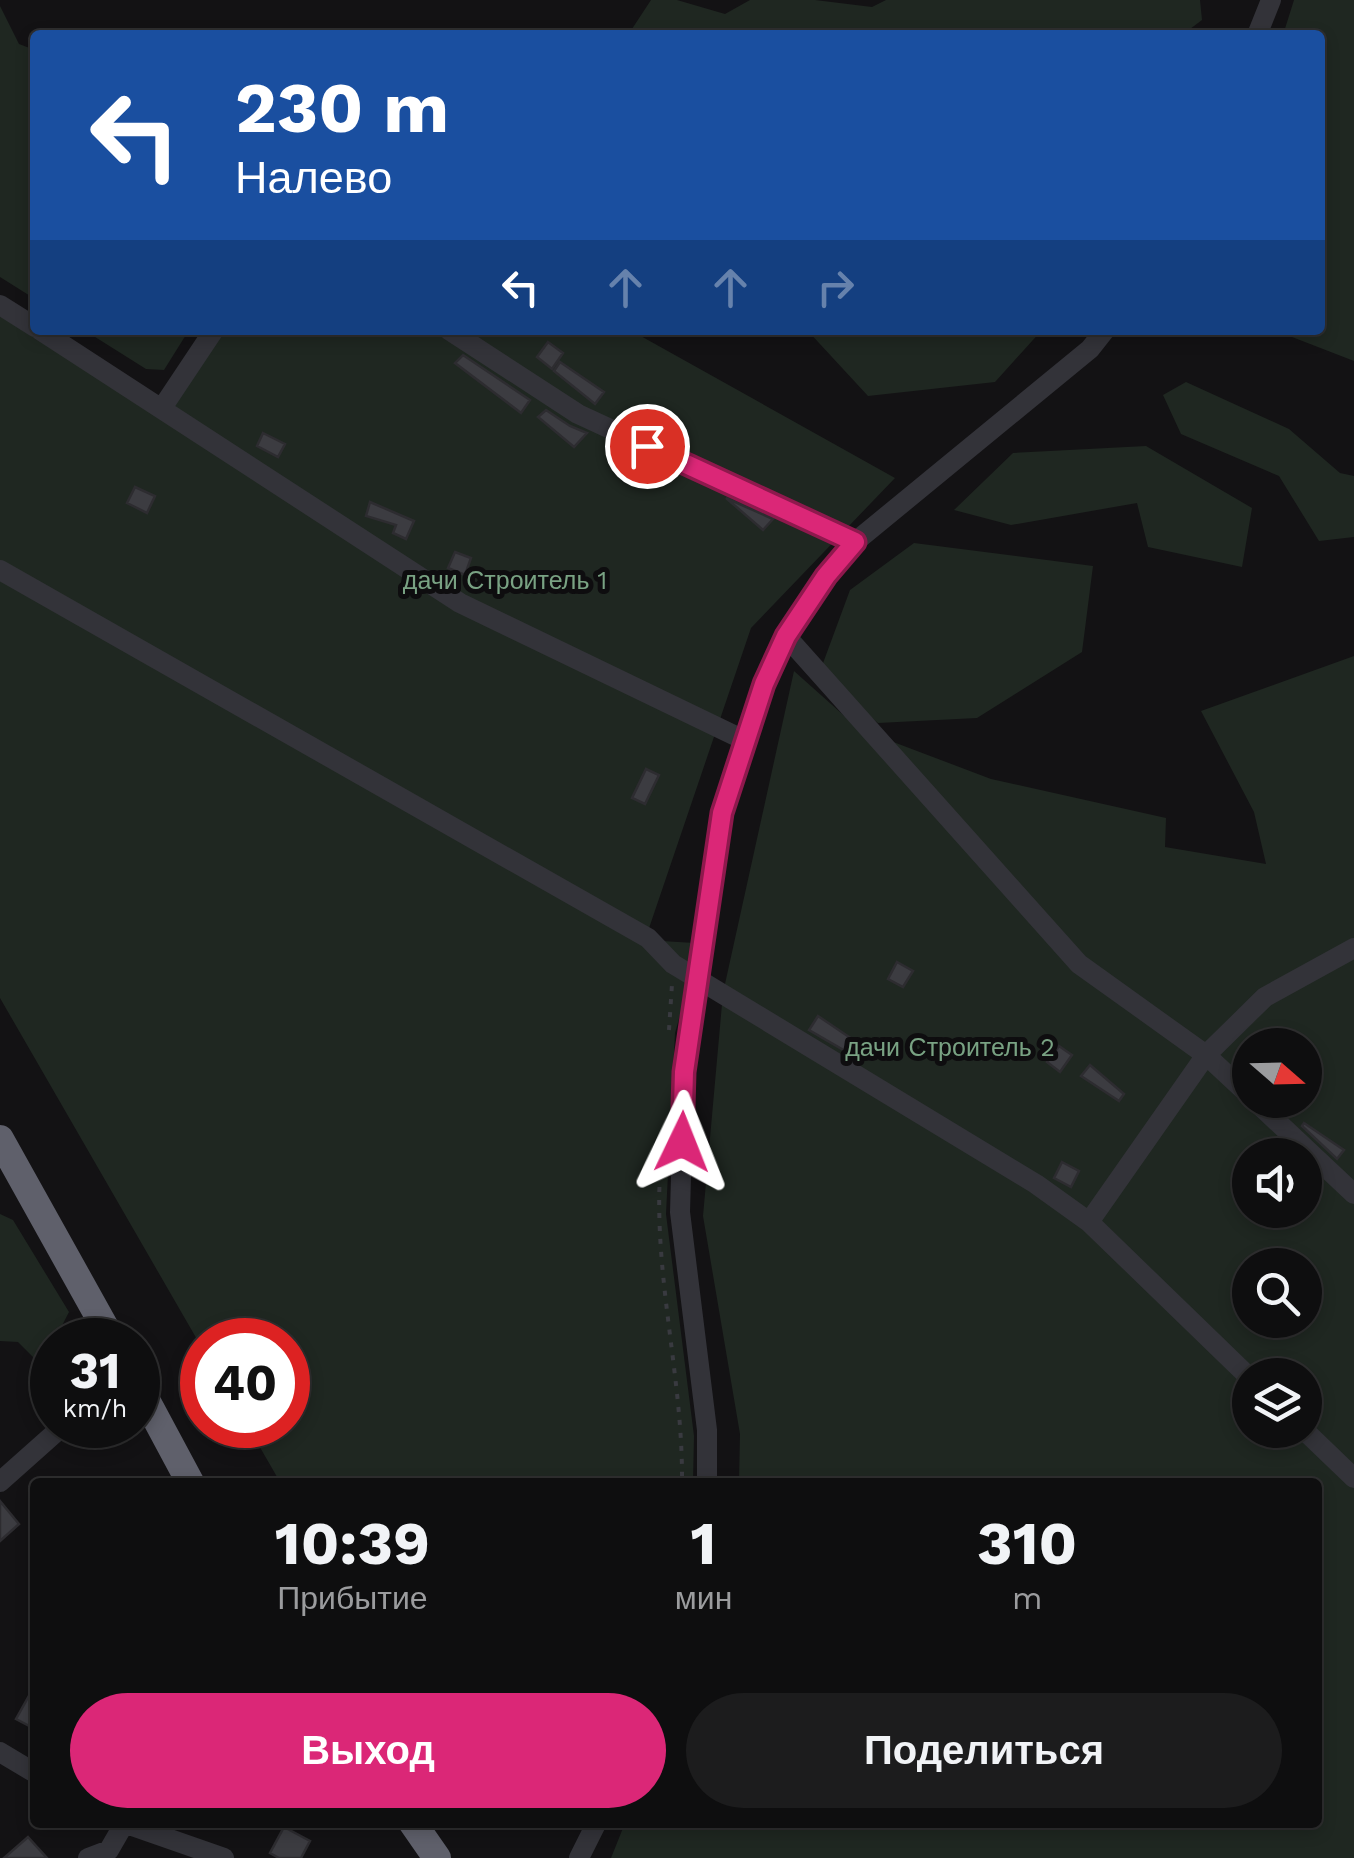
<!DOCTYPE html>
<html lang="ru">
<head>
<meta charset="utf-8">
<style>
  body { margin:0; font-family:"Work Sans",sans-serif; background:#1c1c1d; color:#f1f3f6; height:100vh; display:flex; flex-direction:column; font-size:38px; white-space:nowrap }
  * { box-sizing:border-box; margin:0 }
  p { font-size:32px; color:#9b9c9e }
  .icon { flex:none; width:55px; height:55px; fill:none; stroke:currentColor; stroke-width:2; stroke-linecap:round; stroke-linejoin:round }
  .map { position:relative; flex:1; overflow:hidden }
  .details { position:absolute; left:30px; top:1478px; width:1292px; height:350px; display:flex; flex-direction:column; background:#0e0e0f; border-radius:10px; box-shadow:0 5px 15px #0003,0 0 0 2px #2e2e2f }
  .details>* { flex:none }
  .guide { position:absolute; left:30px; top:30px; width:1295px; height:305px; border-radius:10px; box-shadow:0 5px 15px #0003,0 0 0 2px #2e2e2f; background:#1a4fa0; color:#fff; overflow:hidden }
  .needle { width:65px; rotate:110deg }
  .controls { position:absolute; left:1232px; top:1028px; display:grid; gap:20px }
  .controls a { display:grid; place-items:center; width:90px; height:90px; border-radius:50%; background:#0e0e0f; box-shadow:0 5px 15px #0003,0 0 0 2px #2e2e2f; font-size:50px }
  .speed { position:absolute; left:30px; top:1318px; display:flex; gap:20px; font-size:50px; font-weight:700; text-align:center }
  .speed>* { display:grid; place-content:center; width:130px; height:130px; border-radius:50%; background:#0e0e0f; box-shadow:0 5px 15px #0003,0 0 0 2px #2e2e2f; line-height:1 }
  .speed small { font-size:25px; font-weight:400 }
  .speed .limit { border:15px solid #d22; background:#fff; color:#111 }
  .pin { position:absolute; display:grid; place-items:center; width:85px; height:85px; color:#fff; margin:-42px; border:5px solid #fff; border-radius:50%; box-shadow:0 2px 10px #0007 }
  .me { position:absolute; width:110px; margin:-55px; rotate:2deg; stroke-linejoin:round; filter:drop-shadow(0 0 8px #0008) }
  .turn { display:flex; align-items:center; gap:35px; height:210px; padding:0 40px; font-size:45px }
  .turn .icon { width:130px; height:130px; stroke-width:2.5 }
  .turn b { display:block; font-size:70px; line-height:85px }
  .lanes { display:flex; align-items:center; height:95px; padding:0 40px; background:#0003; justify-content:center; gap:50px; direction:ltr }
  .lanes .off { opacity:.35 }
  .eta { display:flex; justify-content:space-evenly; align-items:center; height:170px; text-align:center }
  .eta b { font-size:60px; font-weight:700; line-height:70px }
  .cta { display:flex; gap:20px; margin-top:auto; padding:20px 40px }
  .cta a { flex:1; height:115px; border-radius:60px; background:#db2777; color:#fff; font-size:40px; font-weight:700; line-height:115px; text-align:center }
  .cta a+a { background:#1c1c1d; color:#f1f3f6 }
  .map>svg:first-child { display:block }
</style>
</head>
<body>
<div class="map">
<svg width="1354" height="1858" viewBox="0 0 1354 1858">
  <rect width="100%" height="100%" fill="#131214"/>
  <path fill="#1f2721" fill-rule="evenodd" d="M651,0H677L725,14L750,0H815L872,7L886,0H1200L1202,20L1182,35H628Z
    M1294,0H1354V361L1274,330H1320V35H1283Z
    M0,6L19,44L35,50V299L0,277Z
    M0,306L161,408L203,330H630L895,478L751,628L645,940L695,943L689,983L675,1033L666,1214L694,1436L693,1482H280L247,1425H288V1340H202V1348L0,998Z
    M84,330H189L164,370L146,369Z
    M807,330H1042L995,382L868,396Z
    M1186,382L1289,429L1340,473L1354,476V537L1319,541L1279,476L1181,434L1163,395Z
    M1146,446L1252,508L1242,567L1148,547L1137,503L1011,525L954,510L1013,453Z
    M914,543L1093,566L1082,652L977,718L878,723L819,674L850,590Z
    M1354,656V1858H611L625,1823L1318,1822V1482H739L740,1434L703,1216L723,993L794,671L859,729L991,779L1166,818L1165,847L1266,864L1254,812L1201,711ZM1250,1045H1305V1100H1250ZM1250,1155H1305V1210H1250ZM1250,1265H1305V1320H1250ZM1250,1375H1305V1430H1250Z
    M0,1214L13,1220L69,1312L50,1349L34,1358L18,1342L0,1341Z"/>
  <path fill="#3c3c41" stroke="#2d2c30" stroke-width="2.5" d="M548,342L563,353L552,369L537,357Z
    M463,355L530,400L521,413L455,363Z
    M560,362L604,392L595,404L554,371Z
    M644,408L667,434L663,438L632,421Z
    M546,410L570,426L587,433L574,447L538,417Z
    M263,433L285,444L278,457L257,446Z
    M135,487L155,496L147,513L127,503Z
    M726,498L773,519L763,530Z
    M370,502L414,521L406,539L393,533L396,525L366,516Z
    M455,552L471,558L465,575L448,568Z
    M646,769L659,775L645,804L632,798Z
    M897,962L913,971L903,987L888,979Z
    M818,1016L855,1041L847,1052L809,1030Z
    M1059,1046L1072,1055L1060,1072L1047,1062Z
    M1090,1065L1124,1094L1119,1101L1081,1076Z
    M1304,1123L1344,1150L1337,1159L1302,1126Z
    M1062,1162L1079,1171L1071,1187L1054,1178Z
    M0,1501L19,1524L0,1541Z
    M35,1685V1729L16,1719Z
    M284,1827L310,1841L301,1858H279L270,1853Z
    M28,1837L47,1858H4Z"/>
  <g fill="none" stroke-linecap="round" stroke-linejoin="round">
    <path stroke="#393a40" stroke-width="4" stroke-dasharray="5 8" stroke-linecap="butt" d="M669,1030L672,984
      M660,1174C654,1277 683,1379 682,1482"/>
    <path stroke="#333339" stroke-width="20" d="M1257,35L1271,0
      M0,305L35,327
      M40,330L460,603L744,740
      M449,330L578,414L855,542
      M162,408L214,330
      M0,570L648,938L673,964L1036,1184L1089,1222L1250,1378
      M786,636L1079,964L1206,1055L1250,1096
      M1254,1100L1354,1194
      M1089,1222L1206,1055L1265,997L1354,948
      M1304,1430L1354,1478
      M0,1482L64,1425
      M707,1482V1430L680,1212L684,1072L715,858L722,813L763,685L804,605L855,542L1090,349L1105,330
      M0,1752L35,1773
      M121,1822L224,1858
      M88,1858L109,1850L124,1824
      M579,1858L597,1822"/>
    <path stroke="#5f606b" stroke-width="28" d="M0,1139L112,1340
      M138,1385L190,1482
      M412,1822L437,1858"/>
  </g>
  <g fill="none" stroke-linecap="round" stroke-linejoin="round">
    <defs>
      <path id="route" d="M647,446L855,542L826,576L786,636L764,684L722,813L684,1072L682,1142"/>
    </defs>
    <use href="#route" stroke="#8e194d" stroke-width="25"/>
    <use href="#route" stroke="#db2777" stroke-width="18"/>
  </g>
  <g text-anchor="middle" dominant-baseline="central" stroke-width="10" stroke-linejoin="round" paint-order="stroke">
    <g font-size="25" fill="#79a283" stroke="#0e0d0f">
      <text x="505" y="580">дачи Строитель 1</text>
      <text x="950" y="1047">дачи Строитель 2</text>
    </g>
  </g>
</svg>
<div class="controls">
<a><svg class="needle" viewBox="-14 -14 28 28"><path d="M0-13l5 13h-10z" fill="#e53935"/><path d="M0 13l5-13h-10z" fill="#9b9c9e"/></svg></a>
<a><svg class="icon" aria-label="sound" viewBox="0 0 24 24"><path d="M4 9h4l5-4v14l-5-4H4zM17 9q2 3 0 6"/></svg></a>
<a><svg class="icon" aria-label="search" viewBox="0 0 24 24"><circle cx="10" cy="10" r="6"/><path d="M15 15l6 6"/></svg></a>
<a><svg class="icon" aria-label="layers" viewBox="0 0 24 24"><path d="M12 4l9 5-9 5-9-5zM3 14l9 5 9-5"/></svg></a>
</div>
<div class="speed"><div>31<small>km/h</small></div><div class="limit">40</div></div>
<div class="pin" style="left:647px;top:446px;background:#d93025"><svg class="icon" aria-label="arrive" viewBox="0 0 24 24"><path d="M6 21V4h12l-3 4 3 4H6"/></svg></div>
<svg class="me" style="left:682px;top:1142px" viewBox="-20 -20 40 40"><path d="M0-17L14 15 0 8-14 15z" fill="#db2777" stroke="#fff" stroke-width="4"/></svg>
<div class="guide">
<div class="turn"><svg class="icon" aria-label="left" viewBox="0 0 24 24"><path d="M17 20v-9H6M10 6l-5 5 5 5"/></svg><div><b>230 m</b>Налево</div></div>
<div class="lanes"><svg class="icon" aria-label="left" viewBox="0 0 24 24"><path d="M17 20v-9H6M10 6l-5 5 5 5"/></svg><svg class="icon off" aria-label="ahead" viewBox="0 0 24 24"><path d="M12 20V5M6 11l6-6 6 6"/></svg><svg class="icon off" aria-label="ahead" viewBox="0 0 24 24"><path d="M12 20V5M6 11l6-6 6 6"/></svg><svg class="icon off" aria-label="right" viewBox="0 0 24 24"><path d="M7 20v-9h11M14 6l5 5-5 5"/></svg></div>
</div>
<section class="details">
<div class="eta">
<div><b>10:39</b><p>Прибытие</p></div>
<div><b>1</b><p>мин</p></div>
<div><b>310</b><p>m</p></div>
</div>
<div class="cta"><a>Выход</a><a>Поделиться</a></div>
</section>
</div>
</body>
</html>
